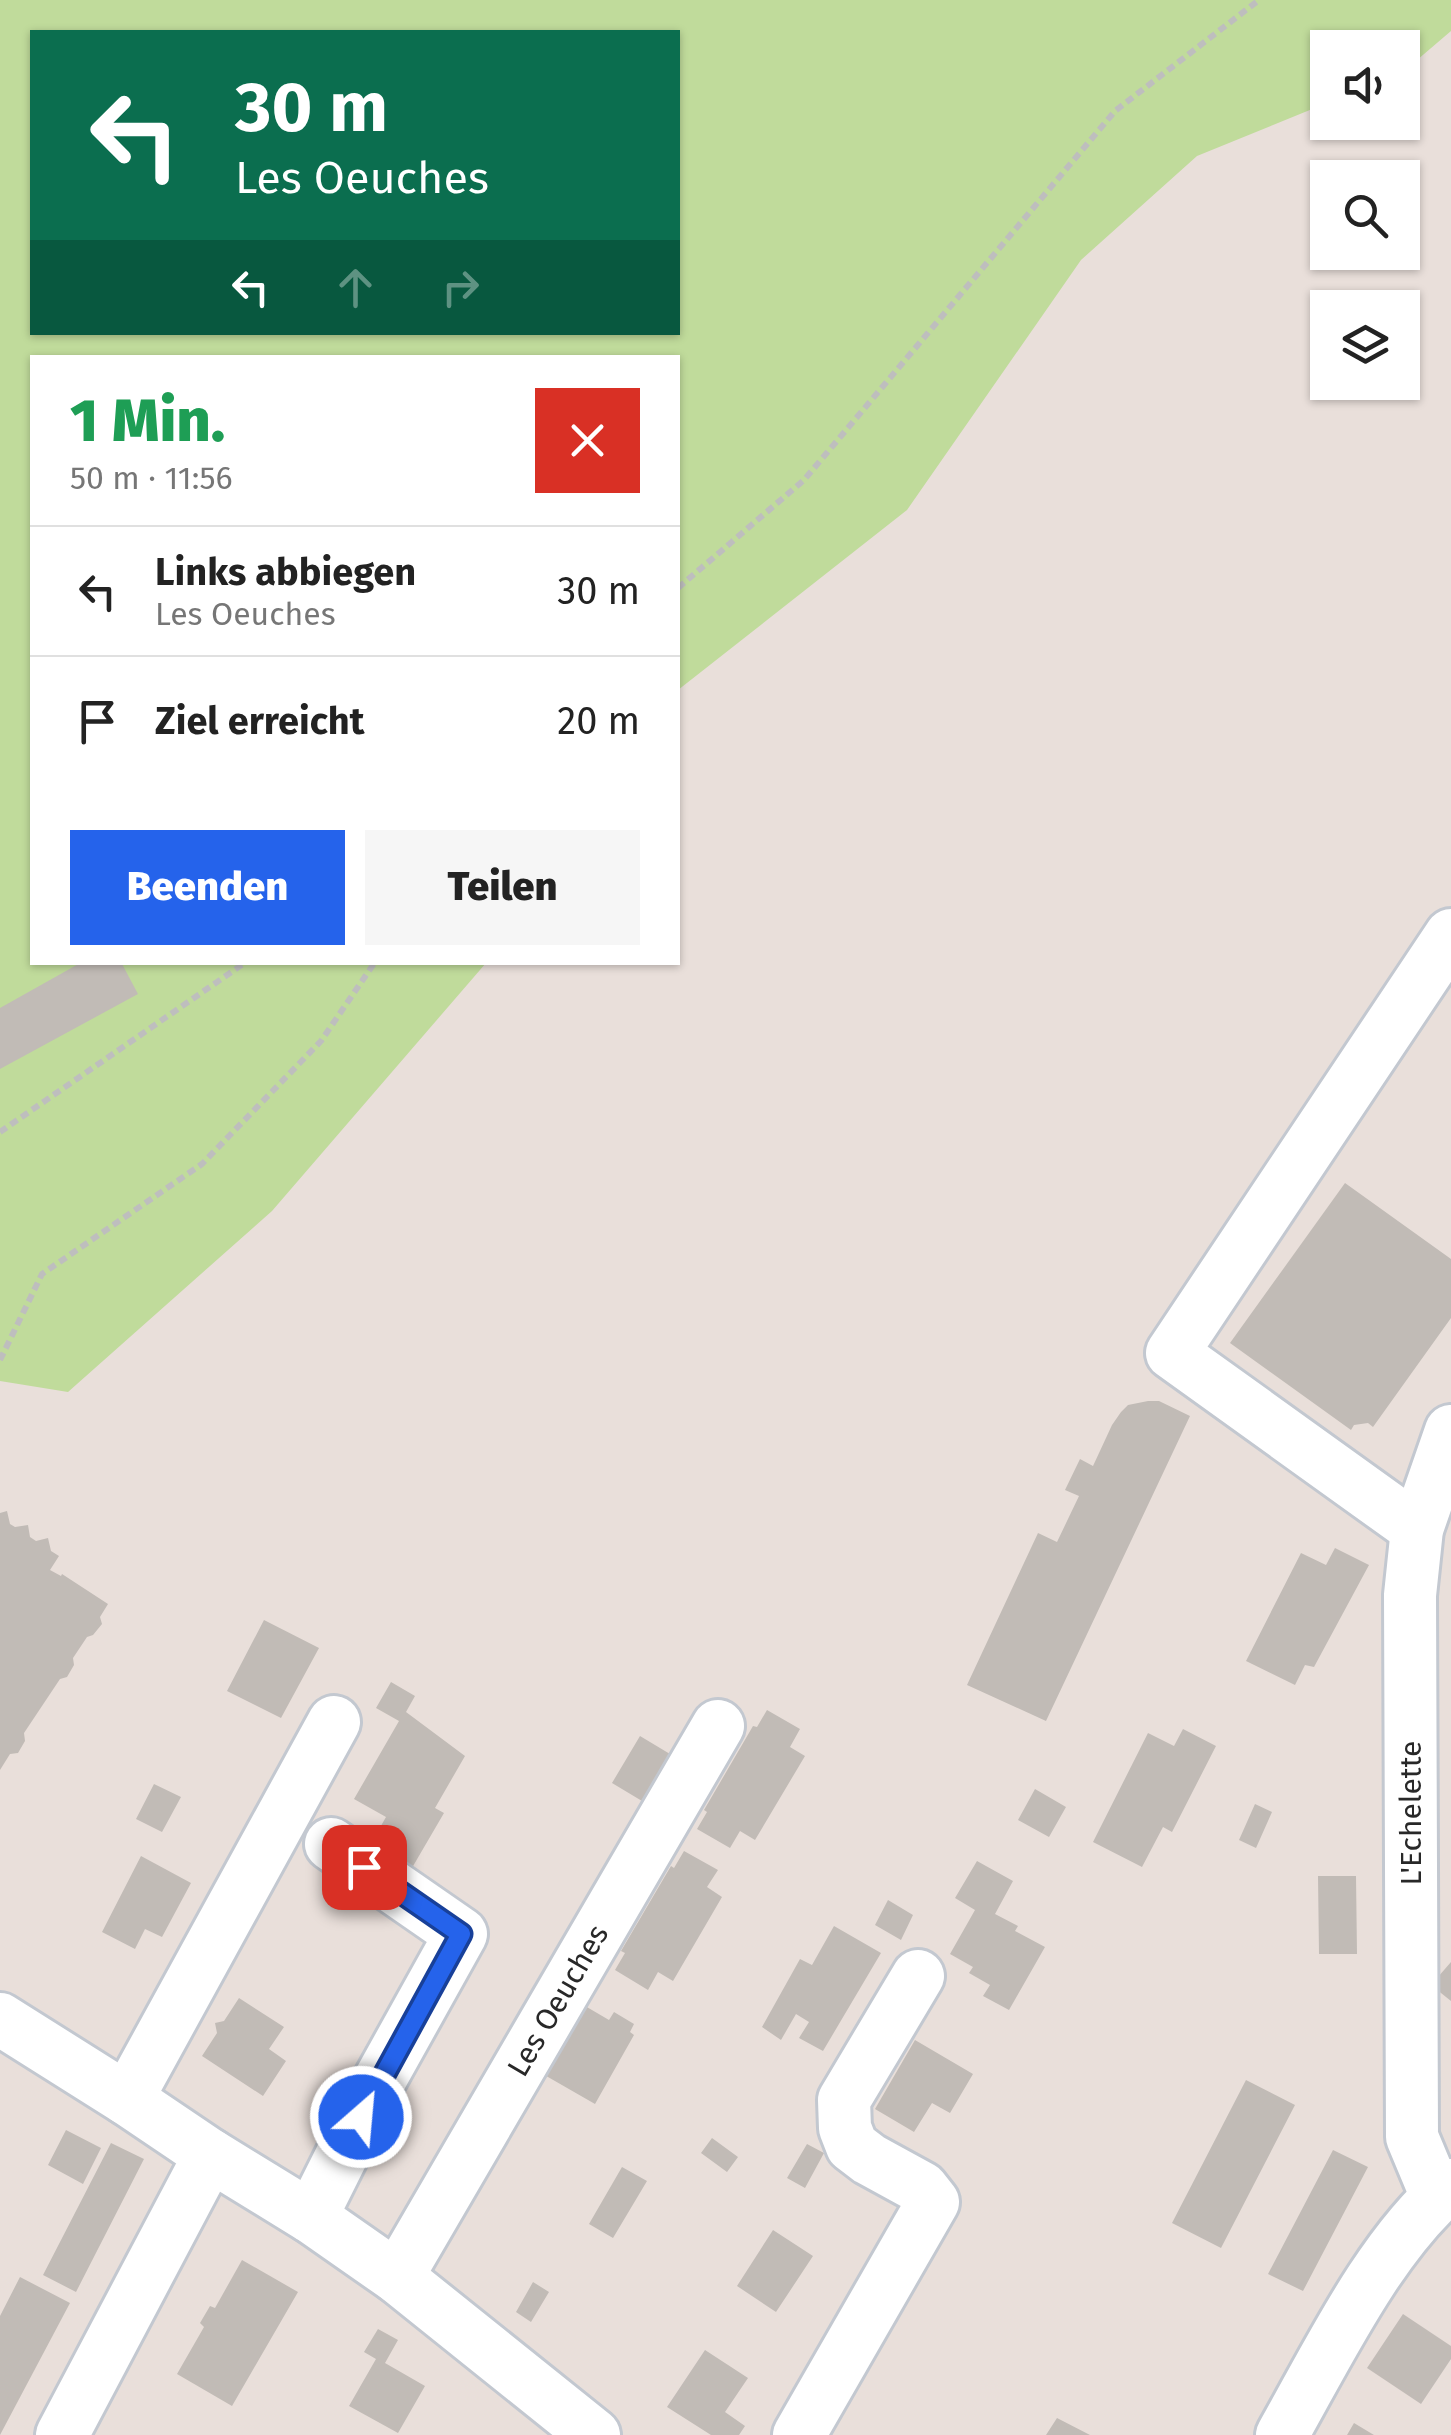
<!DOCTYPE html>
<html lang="de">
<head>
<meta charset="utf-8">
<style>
  body { margin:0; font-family:"Fira Sans",sans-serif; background:#f6f6f6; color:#222; height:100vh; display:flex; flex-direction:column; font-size:38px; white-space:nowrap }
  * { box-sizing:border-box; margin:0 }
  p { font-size:32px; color:#767676 }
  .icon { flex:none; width:55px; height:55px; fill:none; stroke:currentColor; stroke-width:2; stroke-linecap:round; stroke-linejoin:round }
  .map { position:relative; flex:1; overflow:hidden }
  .side { position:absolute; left:30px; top:355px; width:650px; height:610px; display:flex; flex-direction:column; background:#fff; border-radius:0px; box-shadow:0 2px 8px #0004 }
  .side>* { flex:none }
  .guide { position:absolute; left:30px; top:30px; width:650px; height:305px; border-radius:0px; box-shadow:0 2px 8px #0004; background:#0b6e4f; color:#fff; overflow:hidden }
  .buttons { position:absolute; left:1310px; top:30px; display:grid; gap:20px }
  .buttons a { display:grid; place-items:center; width:110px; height:110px; border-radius:0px; background:#fff; box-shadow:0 2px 8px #0004; font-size:50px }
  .pin { position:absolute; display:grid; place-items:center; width:85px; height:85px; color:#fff; margin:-42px; border-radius:20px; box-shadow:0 5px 15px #0006 }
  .me { position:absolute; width:110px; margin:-55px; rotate:27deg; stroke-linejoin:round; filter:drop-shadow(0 0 8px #0008) }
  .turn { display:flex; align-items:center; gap:35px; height:210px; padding:0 40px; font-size:45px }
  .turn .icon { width:130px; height:130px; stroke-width:2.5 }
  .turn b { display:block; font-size:70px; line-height:85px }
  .lanes { display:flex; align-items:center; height:95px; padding:0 40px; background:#0003; justify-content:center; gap:50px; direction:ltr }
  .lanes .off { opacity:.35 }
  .round { display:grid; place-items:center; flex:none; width:105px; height:105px; border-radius:0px; background:#f6f6f6 }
  .summary { display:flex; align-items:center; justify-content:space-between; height:170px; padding:0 40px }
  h1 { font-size:60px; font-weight:800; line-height:75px; color:#1e9e55 }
  .primary-button { display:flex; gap:20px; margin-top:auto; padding:20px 40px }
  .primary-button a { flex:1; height:115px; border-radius:0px; background:#2563eb; color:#fff; font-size:40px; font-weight:800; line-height:115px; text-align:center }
  .primary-button a+a { background:#f6f6f6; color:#222 }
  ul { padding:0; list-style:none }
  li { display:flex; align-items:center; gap:30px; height:130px; padding:0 40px; border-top:2px solid #e0e0e0 }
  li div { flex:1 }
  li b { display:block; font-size:38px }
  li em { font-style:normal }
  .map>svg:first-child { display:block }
</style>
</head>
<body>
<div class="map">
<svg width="1451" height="2435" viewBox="0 0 1451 2435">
  <rect width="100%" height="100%" fill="#e9dfda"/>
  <path fill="#c0db9b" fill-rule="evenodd" d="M0,0H1451V31L1403,72L1402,48H1328L1327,103L1197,156L1081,260L907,510L678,690V358H32V962L486,963L272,1211L68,1392L0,1381ZM32,32H678V332H32Z"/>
  <path fill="#c1bbb6" d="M82,962H121L138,994L0,1069V1008Z
    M1345,1183L1451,1259V1318L1373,1427L1368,1423L1354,1425L1351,1430L1230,1343Z
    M1148,1401H1159L1190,1416L1046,1721L967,1685L1038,1533L1057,1542L1079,1496L1065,1490L1080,1459L1093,1466L1112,1425L1121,1412L1128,1405Z
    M7,1511L10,1524L15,1527L28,1525L30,1537L36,1541L48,1538L51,1551L59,1556L50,1570L61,1576L62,1574L108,1604L100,1617L102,1624L93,1635L87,1637L73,1658L74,1665L67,1677L60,1679L24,1733L25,1741L18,1753L10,1754L0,1770V1513Z
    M1335,1548L1369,1565L1314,1667L1305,1665L1295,1685L1246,1661L1301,1553L1326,1565Z
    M264,1620L319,1648L281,1718L227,1691Z
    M391,1682L415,1696L406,1712L465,1756L435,1808L444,1813L409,1873L369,1847L386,1817L354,1799L399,1721L376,1708Z
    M767,1710L800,1729L790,1747L805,1756L755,1840L740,1831L730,1848L697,1829L707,1812L704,1810L753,1726L757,1727Z
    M1183,1729L1216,1746L1172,1832L1163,1827L1142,1867L1093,1842L1148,1733L1174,1746Z
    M640,1736L670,1754L642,1801L612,1783Z
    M154,1784L181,1797L162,1832L136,1819Z
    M1035,1789L1066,1807L1049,1837L1018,1820Z
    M1255,1804L1272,1812L1256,1848L1239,1840Z
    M684,1851L718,1870L707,1887L722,1897L673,1981L658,1972L648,1990L615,1970L625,1953L621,1951L671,1866L674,1868Z
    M141,1856L191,1883L162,1937L145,1929L135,1949L102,1932Z
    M977,1861L1013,1881L995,1914L1018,1926L1015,1931L1045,1947L1009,2010L983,1996L990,1985L969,1973L973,1967L950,1954L975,1910L955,1898Z
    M1318,1876H1356L1357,1954H1319Z
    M888,1900L913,1915L901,1940L875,1925Z
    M834,1926L881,1953L823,2051L799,2038L809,2022L796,2014L781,2040L762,2027L800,1959L812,1965Z
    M1451,1962V2001L1431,1985Z
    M239,1998L284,2027L269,2049L286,2061L263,2096L202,2056L217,2033L215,2023L224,2021Z
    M580,2003L609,2020L614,2012L634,2024L630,2032L634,2035L595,2104L541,2073Z
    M915,2040L973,2074L950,2113L932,2103L914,2132L875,2109Z
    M1246,2080L1295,2105L1221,2248L1172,2223Z
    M66,2130L101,2148L83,2184L48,2165Z
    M712,2138L738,2157L727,2172L701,2153Z
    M111,2143L144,2159L76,2292L43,2275Z
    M807,2144L824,2153L805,2188L787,2178Z
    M1333,2150L1368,2167L1303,2291L1268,2274Z
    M622,2167L647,2181L613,2238L589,2224Z
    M773,2230L813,2256L776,2312L737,2286Z
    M242,2260L298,2292L232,2406L177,2374L204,2327L200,2323L210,2306L215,2308Z
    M20,2277L70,2303L0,2435V2316Z
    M533,2282L549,2292L531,2322L516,2312Z
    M1403,2314L1451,2346V2359L1421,2404L1367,2368Z
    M378,2329L398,2340L385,2363L425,2386L398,2433L349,2406L376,2359L364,2352Z
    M705,2350L748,2378L725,2412L745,2426L739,2435H711L667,2407Z
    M1057,2418L1090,2435H1046Z
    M1354,2423L1374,2435H1347Z"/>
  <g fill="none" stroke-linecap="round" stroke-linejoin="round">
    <defs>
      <g id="minor">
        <path d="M1417,1529L1172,1353L1451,935"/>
        <path d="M0,2019L127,2099L210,2155L311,2217L397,2277L594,2435"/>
        <path d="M127,2099L334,1722"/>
        <path d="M1437,2197L1412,2137L1410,1595L1417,1529L1451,1431"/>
        <path d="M311,2217L378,2083L461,1934L331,1844"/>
        <path id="s1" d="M397,2277L718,1726"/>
        <path d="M62,2435L210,2155"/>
        <path d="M799,2435L933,2202L922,2188L869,2159L852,2146L845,2128L844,2100L918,1976"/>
        <path d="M1282,2435C1328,2354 1380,2245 1451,2185"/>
      </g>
    </defs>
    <use href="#minor" stroke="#c3c8d0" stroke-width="58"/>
    <path stroke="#bebebe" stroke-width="6" stroke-dasharray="8 5" stroke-linecap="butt" d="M678,588L804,480L1115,111L1259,0
      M0,1132L246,962
      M0,1360L42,1274L202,1164L321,1041L375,962"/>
    <use href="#minor" stroke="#fff" stroke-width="52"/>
  </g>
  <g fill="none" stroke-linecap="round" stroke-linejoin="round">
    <defs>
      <path id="route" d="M361,2117L461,1934L364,1867"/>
    </defs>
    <use href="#route" stroke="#184099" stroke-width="25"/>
    <use href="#route" stroke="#2563eb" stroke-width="18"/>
  </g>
  <g text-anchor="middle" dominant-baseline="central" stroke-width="8" stroke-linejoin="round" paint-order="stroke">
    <g font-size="30" fill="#282828" stroke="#fff">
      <text transform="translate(1411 1813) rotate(-90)">L'Echelette</text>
      <text stroke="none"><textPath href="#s1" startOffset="320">Les Oeuches</textPath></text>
    </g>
  </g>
</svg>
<div class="buttons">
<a><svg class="icon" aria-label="sound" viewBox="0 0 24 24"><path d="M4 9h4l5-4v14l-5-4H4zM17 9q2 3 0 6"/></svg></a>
<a><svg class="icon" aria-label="search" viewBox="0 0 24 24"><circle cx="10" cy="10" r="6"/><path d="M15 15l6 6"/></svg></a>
<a><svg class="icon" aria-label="layers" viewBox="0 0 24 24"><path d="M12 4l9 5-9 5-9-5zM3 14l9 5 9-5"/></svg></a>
</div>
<div class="pin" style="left:364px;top:1867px;background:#d93025"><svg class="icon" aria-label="arrive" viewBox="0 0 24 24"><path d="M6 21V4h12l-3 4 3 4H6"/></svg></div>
<svg class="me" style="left:361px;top:2117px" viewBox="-20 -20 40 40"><circle r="17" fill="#2563eb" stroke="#fff" stroke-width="3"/><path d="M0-11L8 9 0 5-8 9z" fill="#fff"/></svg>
<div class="guide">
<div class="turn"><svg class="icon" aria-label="left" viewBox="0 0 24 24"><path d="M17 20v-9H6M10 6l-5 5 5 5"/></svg><div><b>30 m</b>Les Oeuches</div></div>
<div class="lanes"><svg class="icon" aria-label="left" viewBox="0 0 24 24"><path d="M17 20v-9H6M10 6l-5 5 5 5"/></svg><svg class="icon off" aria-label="ahead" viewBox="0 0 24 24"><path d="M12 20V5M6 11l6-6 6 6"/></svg><svg class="icon off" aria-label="right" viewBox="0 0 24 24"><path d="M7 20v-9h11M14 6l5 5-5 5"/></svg></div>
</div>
<section class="side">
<div class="summary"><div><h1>1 Min.</h1><p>50 m · 11:56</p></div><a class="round" style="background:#d93025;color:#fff"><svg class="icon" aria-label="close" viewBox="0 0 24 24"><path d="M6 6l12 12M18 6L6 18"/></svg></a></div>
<ul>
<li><svg class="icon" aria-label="left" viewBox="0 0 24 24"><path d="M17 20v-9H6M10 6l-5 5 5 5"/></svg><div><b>Links abbiegen</b><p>Les Oeuches</p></div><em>30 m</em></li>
<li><svg class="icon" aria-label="arrive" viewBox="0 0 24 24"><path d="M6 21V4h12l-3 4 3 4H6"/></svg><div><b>Ziel erreicht</b></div><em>20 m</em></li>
</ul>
<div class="primary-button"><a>Beenden</a><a>Teilen</a></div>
</section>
</div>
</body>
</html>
